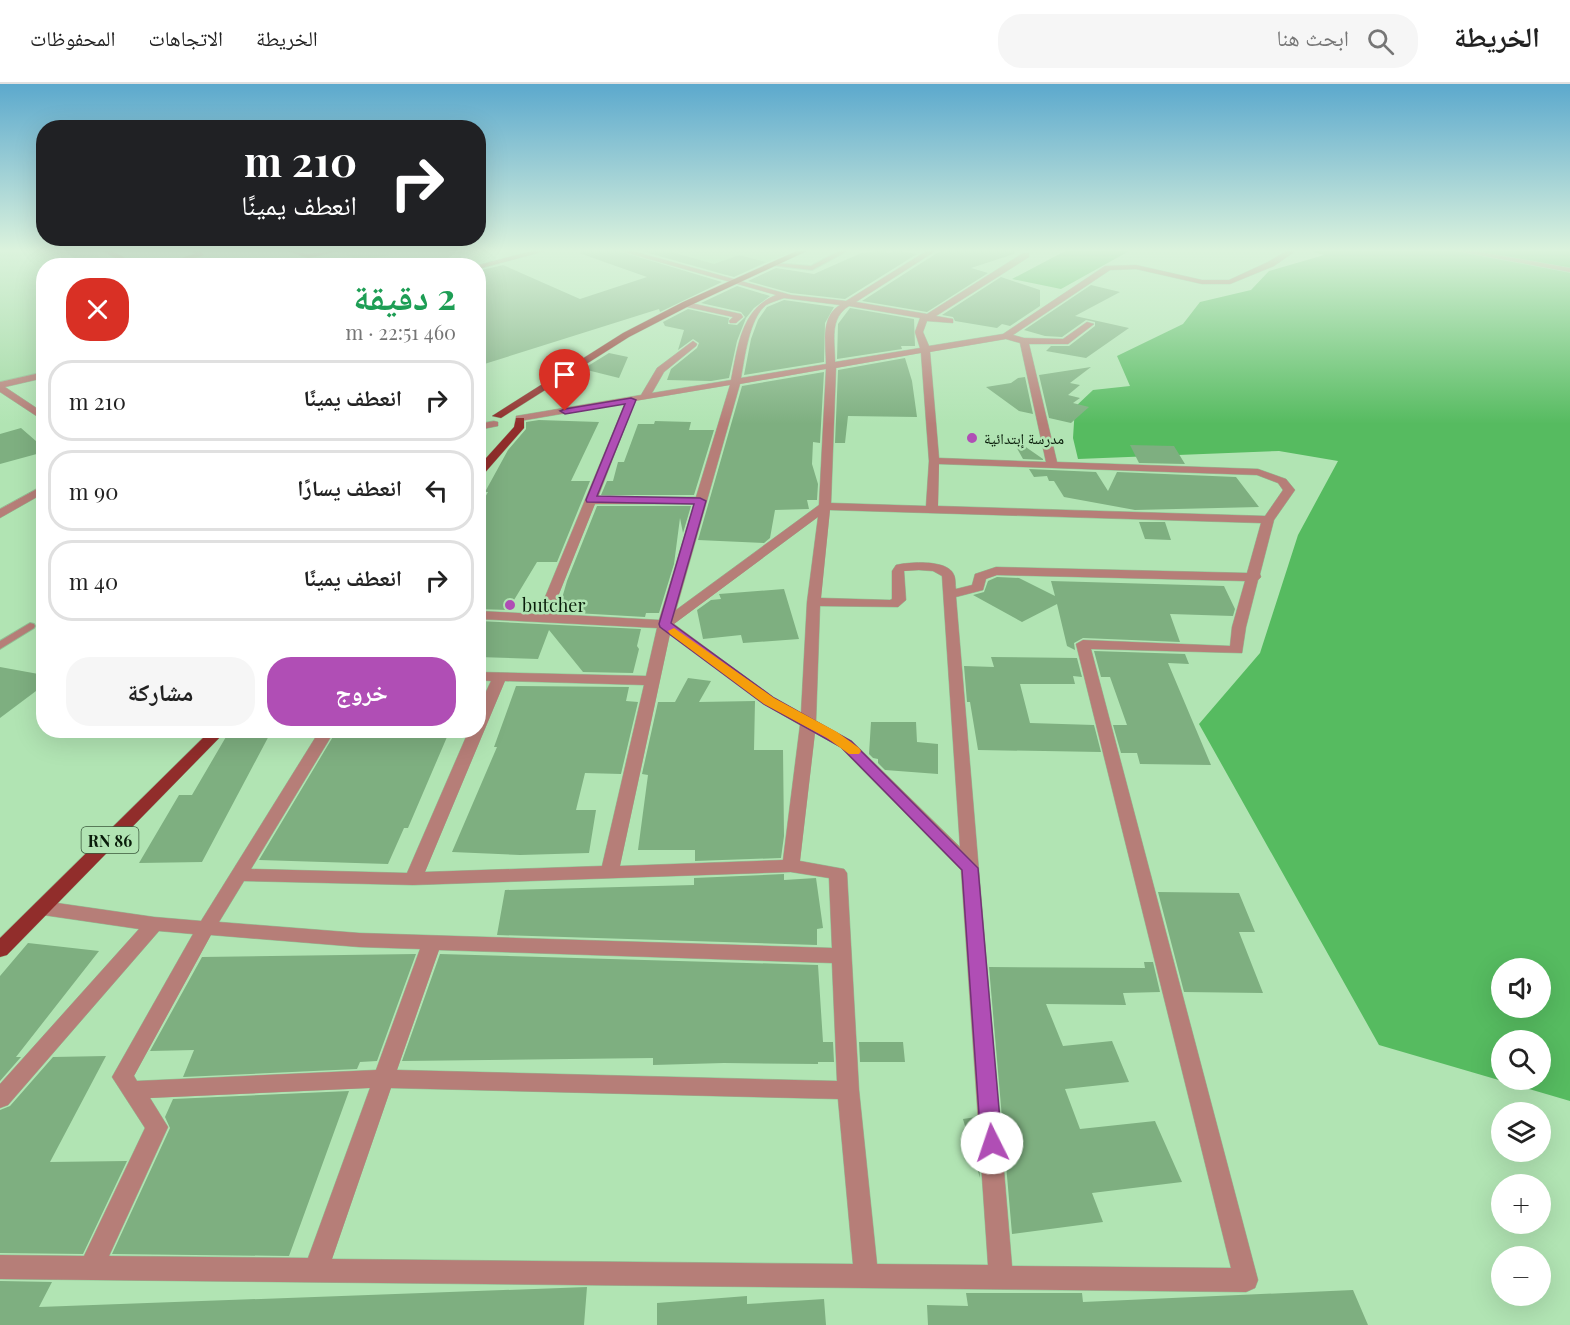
<!DOCTYPE html>
<html lang="ar">
<head>
<meta charset="utf-8">
<style>
  body { margin:0; font-family:"Playfair Display","Noto Naskh Arabic",serif; background:#f6f6f6; color:#222; direction:rtl; height:100vh; display:flex; flex-direction:column; font-size:22px; white-space:nowrap }
  * { box-sizing:border-box; margin:0 }
  p { font-size:20px; color:#767676 }
  .icon { flex:none; width:33px; height:33px; fill:none; stroke:currentColor; stroke-width:2; stroke-linecap:round; stroke-linejoin:round }
  .map { position:relative; flex:1; overflow:hidden; direction:ltr }
  .drawer { position:absolute; left:36px; top:174px; width:450px; height:480px; display:flex; flex-direction:column; background:#fff; border-radius:24px; box-shadow:0 6px 24px #0002; direction:rtl }
  .drawer>* { flex:none }
  .guide { position:absolute; left:36px; top:36px; width:450px; height:126px; border-radius:24px; box-shadow:0 6px 24px #0002; direction:rtl; background:#202124; color:#fff; overflow:hidden }
  .fabs { position:absolute; left:1491px; top:874px; display:grid; gap:12px }
  .fabs a { display:grid; place-items:center; width:60px; height:60px; border-radius:50%; background:#fff; box-shadow:0 6px 24px #0002; font-size:30px }
  .pin { position:absolute; display:grid; place-items:center; width:51px; height:51px; color:#fff; margin:-62px -26px; border-radius:50% 50% 50% 0; rotate:-45deg; box-shadow:0 0 6px #0007 }
  .pin .icon { rotate:45deg }
  .me { position:absolute; width:66px; margin:-33px; rotate:356deg; stroke-linejoin:round; filter:drop-shadow(0 0 4px #0008) }
  .turn { display:flex; align-items:center; gap:21px; height:126px; padding:0 30px; font-size:27px }
  .turn .icon { width:78px; height:78px; stroke-width:2.5 }
  .turn b { display:block; font-size:42px; line-height:51px }
  .round { display:grid; place-items:center; flex:none; width:63px; height:63px; border-radius:24px; background:#f6f6f6 }
  .head { display:flex; align-items:center; justify-content:space-between; height:102px; padding:0 30px }
  h1 { font-size:36px; font-weight:700; line-height:45px; color:#1e9e55 }
  .action { display:flex; gap:12px; margin-top:auto; padding:12px 30px }
  .action a { flex:1; height:69px; border-radius:24px; background:#b04eb5; color:#fff; font-size:24px; font-weight:700; line-height:69px; text-align:center }
  .action a+a { background:#f6f6f6; color:#222 }
  ul { padding:0; list-style:none }
  li { display:flex; align-items:center; gap:18px; height:81px; margin:0 12px 9px; padding:0 18px; border:3px solid #e0e0e0; border-radius:24px }
  li div { flex:1 }
  li b { display:block; font-size:22px }
  li em { font-style:normal }
  header { display:flex; align-items:center; gap:36px; box-sizing:border-box; height:84px; padding:0 30px; background:#fff; border-bottom:2px solid #e0e0e0 }
  header strong { font-size:28px }
  nav { display:flex; gap:33px; margin-inline-start:auto; font-size:21px }
  .search { width:420px; height:54px; background:#f6f6f6; display:flex; align-items:center; gap:15px; box-sizing:border-box; padding:0 21px; border-radius:24px; color:#767676; font-size:22px }
  .map>svg:first-child { display:block }
</style>
</head>
<body>
<header>
<strong>الخريطة</strong>
<div class="search"><svg class="icon" aria-label="search" viewBox="0 0 24 24"><circle cx="10" cy="10" r="6"/><path d="M15 15l6 6"/></svg>ابحث هنا</div>
<nav><a>الخريطة</a><a>الاتجاهات</a><a>المحفوظات</a></nav>
</header>
<div class="map">
<svg width="1570" height="1241" viewBox="0 0 1570 1241">
  <rect width="100%" height="100%" fill="#b1e4b3"/>
  <path fill="#a1d9a3" d="M0,166H86L115,181L44,182L43,291L0,301Z"/>
  <path fill="#93da96" d="M348,166H410L362,177L339,168Z
    M637,166H796L741,190L725,191Z"/>
  <path fill="#56bb60" fill-rule="evenodd" d="M1067,166H1131L1061,205L1012,195Z
    M1307,166H1570V1017L1379,961L1199,640L1260,569L1298,451L1338,377L1279,367L1078,375L1073,354L1075,323L1093,306L1130,302L1117,272L1183,240L1200,218L1251,206L1269,187L1324,171ZM1502,885H1540V924H1502ZM1502,957H1540V996H1502Z"/>
  <path fill="#7eaf80" d="M580,166H615L722,198L660,228L659,225L478,282V187L503,181L580,215L647,193L579,169Z
    M638,166H665L714,180L739,171L766,178L734,193Z
    M883,166L888,169L896,166L917,170L845,215L791,209L748,197L776,184L814,190L861,169Z
    M945,166H1014V170L971,184L988,189L927,228L862,217L937,169Z
    M1001,193L1040,206V222L1010,242L1002,240L997,244L955,237L953,233L942,231Z
    M1091,201L1120,208L1075,232L1129,244L1086,274L1046,267L1051,262H1069L1095,242V238L1086,236L1062,253L1045,252L1024,246Z
    M737,202L770,212L754,224L746,234L737,257L729,294L711,297L667,296L671,285L697,264L699,259L693,255L678,266L684,246L665,242L663,238L688,225L729,234L728,240L737,241L745,233L741,228L701,219Z
    M784,216L834,223L825,239L824,278L744,291L751,255L758,236L767,223Z
    M850,224L914,235L915,262H901L902,265L837,275L838,240Z
    M609,269L628,273L619,294L583,285Z
    M905,274L912,297L917,333L848,332L845,359H835L838,286Z
    M1091,283L1070,299L1080,301L1068,311L1080,314L1073,319L1089,323L1071,339L1049,334L1039,291Z
    M824,288L820,359L813,358L812,380L818,400L817,416H807L809,425L775,426L770,454L764,459L698,456L742,302Z
    M1025,293L1033,330L1019,327L986,303L1011,299L1018,294Z
    M539,336L599,338L571,397H590L557,478H537L508,526L478,525V426L488,408H485L508,366L526,345V338Z
    M655,337L691,338L689,346H714L694,411H601L607,397H613L618,378H624L638,340H654Z
    M21,344L44,364V368L0,380V350Z
    M1010,352L1043,375V376L1023,375Z
    M1130,361L1174,362L1185,380L1139,379Z
    M1029,385L1096,388L1108,407L1117,388L1236,393L1259,423L1135,426L1064,413L1054,397H1049L1047,392L1034,393Z
    M597,422H691L683,449L680,434L674,480L659,529H646L645,533L558,528L567,497Z
    M1139,438H1165L1171,456L1145,455Z
    M997,493L1019,494L1055,512L1051,497L1224,502L1235,525L1233,532L1170,530L1180,558L1083,554L1074,559L1075,566L1067,562L1057,520L1022,538L973,511L984,508L988,497Z
    M784,505L799,555L743,559L741,551L703,555L697,526L711,516L721,515L719,510Z
    M478,537L641,545L637,562L639,565L633,589L583,588L549,546L538,575L478,573Z
    M1094,567L1185,570L1189,580L1168,579L1211,681L1140,680L1137,669H1121L1113,641H1127L1110,593H1101Z
    M991,573L1077,574L1082,593L1073,592L1075,600H1020L1030,639L1094,641L1101,668L978,666L970,618H967L964,582L994,583Z
    M0,583L44,591V601L0,634Z
    M688,594L711,597L699,618L755,617L754,666H783L784,752L781,774L695,777V766H638L648,691L642,690L658,618H675Z
    M516,602L629,603L626,617L638,618L621,690L585,689L576,726H596L589,769L520,771L452,768L497,663H494Z
    M871,638H916L917,658L938,660V690L885,686L878,679V675L873,674L869,670Z
    M230,646H272L202,778L139,779L179,711H192Z
    M337,646H450L408,744H404L388,780L259,776Z
    M784,790V796L816,794L823,844L817,845V861L497,851L505,806L694,801V794Z
    M1158,808L1239,809L1255,848H1239L1263,909L1184,908Z
    M28,859L99,867L16,973H21L0,997V892Z
    M416,870L377,977L360,978L357,985L183,993L194,966L150,967L202,873Z
    M440,870L818,881L823,958H833L834,978H818V980L724,979L653,981V974L402,977Z
    M1144,878H1153L1160,908L1123,909L1126,921L1046,920L1063,962L1112,957L1129,998L1065,1005L1080,1045L1155,1037L1182,1098L1092,1109L1103,1138L1012,1150L989,883L1145,884Z
    M859,958H903L905,978H860Z
    M106,972L50,1078L127,1077L83,1170L0,1169V1026L10,1022L53,973Z
    M349,1007L289,1172L112,1170L170,1044L165,1033L173,1015Z
    M976,1033L980,1094L963,1035Z
    M0,1197L52,1198L39,1223L587,1203L584,1241H0Z
    M1353,1206L1368,1241H928L927,1221L968,1222L966,1209H1082L1083,1218Z
    M747,1212V1220L824,1215L826,1241H657V1219Z"/>
  <g fill="none" stroke-linecap="round" stroke-linejoin="round">
    <defs>
      <path id="service" d="M841,166H849L812,186L770,181L773,179L811,182Z
        M30,539L34,540L35,542L34,544L0,565V557Z"/>
      <path id="minor" d="M101,166H110L140,182H130Z
        M191,166H199L204,171L169,182H155L195,170Z
        M285,166L308,170L343,166L308,174Z
        M536,166H549L478,185V182H475Z
        M617,166H629L791,211L846,217L928,166H937L856,218L927,230L1023,169H1029V173L936,232L953,235V239L927,237L923,248L929,262L1003,250L1105,182L1136,181L1202,196H1229L1268,178L1288,166H1297L1274,182L1230,200H1202L1136,185L1110,186L1013,251L1024,254L1063,255L1087,238L1094,240L1068,260H1029L1057,378L1258,385L1286,395L1295,406L1274,436L1260,490L1261,493L1258,496L1246,543L1242,569L1091,565L1258,1196L1255,1204L1246,1208L0,1195V1171L84,1172L145,1044L112,993L193,850L159,847L8,1021L0,1024V1000L139,845L43,831L36,829L34,824L36,819L43,817L154,833L201,837L320,646H335L251,785L407,789L469,646H478V625L491,597L478,596V588L646,592L657,544L478,535V527L538,530L625,319L520,337L516,336V332L641,311L657,284L693,257L697,260L696,262L664,288L652,309L731,296C738,262 741,225 776,211ZM784,214L840,221C820,233 826,260 826,280L741,294C745,273 749,235 766,221C771,218 779,216 784,214ZM849,222L920,234L915,248L920,264L835,278C835,257 829,234 849,222ZM1006,255L1020,259L1046,378L939,374L930,268ZM921,269L929,377L926,422L831,419L836,284ZM826,285L819,421L676,526L740,300ZM730,301L696,413H598L635,317ZM939,380L1257,391L1278,399L1283,406L1265,432L938,422ZM595,420H694L659,536L551,530ZM830,426L1261,439L1247,489L996,483L975,490L972,501L956,505C955,501 956,495 954,491C948,475 909,478 896,481L892,487V515L890,516L821,514ZM818,433L807,518L801,629L774,614L674,540ZM919,486L933,487L942,492L960,763L852,657L816,637L820,522L898,523L906,516L904,487ZM997,491L1245,497L1232,543L1230,562L1083,556L1076,560L1231,1184L1012,1182L956,513L983,506L986,495ZM670,550L764,620L800,641L783,776L620,782ZM505,597L644,601L602,782L425,788ZM815,649L840,663L961,786L988,1181L877,1180L859,1006L847,789L844,785L800,777ZM791,788L829,794L832,864L359,849L219,838L244,797L413,801ZM211,851L359,863L420,865L376,986L137,997L134,992ZM439,866L832,879L837,997L397,986ZM370,1004L308,1174L109,1172L168,1043L150,1014ZM391,1004L838,1015L853,1180L332,1175Z
        M686,218L741,230L743,233L736,239H730L729,237L733,233L683,222L682,220Z
        M44,288V294L5,303L44,329V337L0,308V298Z
        M494,337L498,338V342L478,346V340Z
        M44,401V409L0,434V425Z"/>
      <path id="tertiary" d="M1452,166H1469L1570,184V188Z"/>
      <path id="primary" d="M799,166H809L689,222L629,253L501,334L492,332L623,249L683,218Z
        M516,334H524V344L482,392L478,393V383L514,343Z
        M211,646H227L7,871L0,873V854Z"/>
    </defs>
    <use href="#service" stroke="#93c095" stroke-width="2"/>
    <use href="#minor" stroke="#93c095" stroke-width="1"/>
    <use href="#tertiary" stroke="#93c095" stroke-width="1"/>
    <use href="#primary" stroke="#93c095" stroke-width="1"/>
    <use href="#service" fill="#b67e78" fill-rule="evenodd"/>
    <use href="#minor" fill="#b67e78" fill-rule="evenodd"/>
    <use href="#tertiary" fill="#b67e78" fill-rule="evenodd"/>
    <use href="#primary" fill="#912d2b" fill-rule="evenodd"/>
  </g>
  <linearGradient id="sky" x2="0" y2="1"><stop stop-color="#5ca9cd"/><stop offset="0.49" stop-color="#dcf3dd"/><stop offset="1" stop-color="#dcf3dd" stop-opacity="0"/></linearGradient>
  <rect width="1570" height="340" fill="url(#sky)"/>
  <path fill="#b04eb5" stroke="#723376" stroke-width="1.5" d="M631,314L636,316L597,412L700,414L706,417L671,539L774,614L851,657L978,784L1002,1059L999,1066L992,1068L984,1066L981,1059L962,786L841,663L764,620L660,543L659,540L694,420L587,418L586,416L625,320L565,330L560,327L565,325Z"/>
  <path fill="#f59e0b" d="M674,544L774,614L837,648L859,664L861,667L859,670H849L827,654L764,620L670,550L668,547Z"/>
  <g fill="#b04eb5" stroke="#b1e4b3" stroke-width="2">
    <circle cx="972" cy="354" r="6"/>
    <circle cx="510" cy="521" r="6"/>
  </g>
  <g text-anchor="middle" dominant-baseline="central" stroke-width="5" stroke-linejoin="round" paint-order="stroke">
    <g font-size="15" fill="#091c0a" stroke="#b1e4b3" text-anchor="start">
      <text x="984" y="354">مدرسة إبتدائية</text>
    </g>
    <rect fill="#b1e4b3" stroke="#3b583d" stroke-width="1.5" x="81.5" y="743" width="57" height="26" rx="4.5"/>
    <g font-size="16" font-weight="bold" fill="#091c0a">
      <text x="110" y="756">RN 86</text>
    </g>
    <g font-size="18" fill="#091c0a" stroke="#b1e4b3" text-anchor="start">
      <text x="522" y="521">butcher</text>
    </g>
  </g>
</svg>
<div class="fabs">
<a><svg class="icon" aria-label="sound" viewBox="0 0 24 24"><path d="M4 9h4l5-4v14l-5-4H4zM17 9q2 3 0 6"/></svg></a>
<a><svg class="icon" aria-label="search" viewBox="0 0 24 24"><circle cx="10" cy="10" r="6"/><path d="M15 15l6 6"/></svg></a>
<a><svg class="icon" aria-label="layers" viewBox="0 0 24 24"><path d="M12 4l9 5-9 5-9-5zM3 14l9 5 9-5"/></svg></a>
<a>+</a>
<a>−</a>
</div>
<div class="pin" style="left:565px;top:327px;background:#d93025"><svg class="icon" aria-label="arrive" viewBox="0 0 24 24"><path d="M6 21V4h12l-3 4 3 4H6"/></svg></div>
<svg class="me" style="left:992px;top:1059px" viewBox="-20 -20 40 40"><circle r="19" fill="#fff"/><path d="M0-13L10 11 0 6-10 11z" fill="#b04eb5"/></svg>
<div class="guide">
<div class="turn"><svg class="icon" aria-label="right" viewBox="0 0 24 24"><path d="M7 20v-9h11M14 6l5 5-5 5"/></svg><div><b>210 m</b>انعطف يمينًا</div></div>
</div>
<section class="drawer">
<div class="head"><div><h1>2 دقيقة</h1><p>460 m · 22:51</p></div><a class="round" style="background:#d93025;color:#fff"><svg class="icon" aria-label="close" viewBox="0 0 24 24"><path d="M6 6l12 12M18 6L6 18"/></svg></a></div>
<ul>
<li><svg class="icon" aria-label="right" viewBox="0 0 24 24"><path d="M7 20v-9h11M14 6l5 5-5 5"/></svg><div><b>انعطف يمينًا</b></div><em>210 m</em></li>
<li><svg class="icon" aria-label="left" viewBox="0 0 24 24"><path d="M17 20v-9H6M10 6l-5 5 5 5"/></svg><div><b>انعطف يسارًا</b></div><em>90 m</em></li>
<li><svg class="icon" aria-label="right" viewBox="0 0 24 24"><path d="M7 20v-9h11M14 6l5 5-5 5"/></svg><div><b>انعطف يمينًا</b></div><em>40 m</em></li>
</ul>
<div class="action"><a>خروج</a><a>مشاركة</a></div>
</section>
</div>
</body>
</html>
